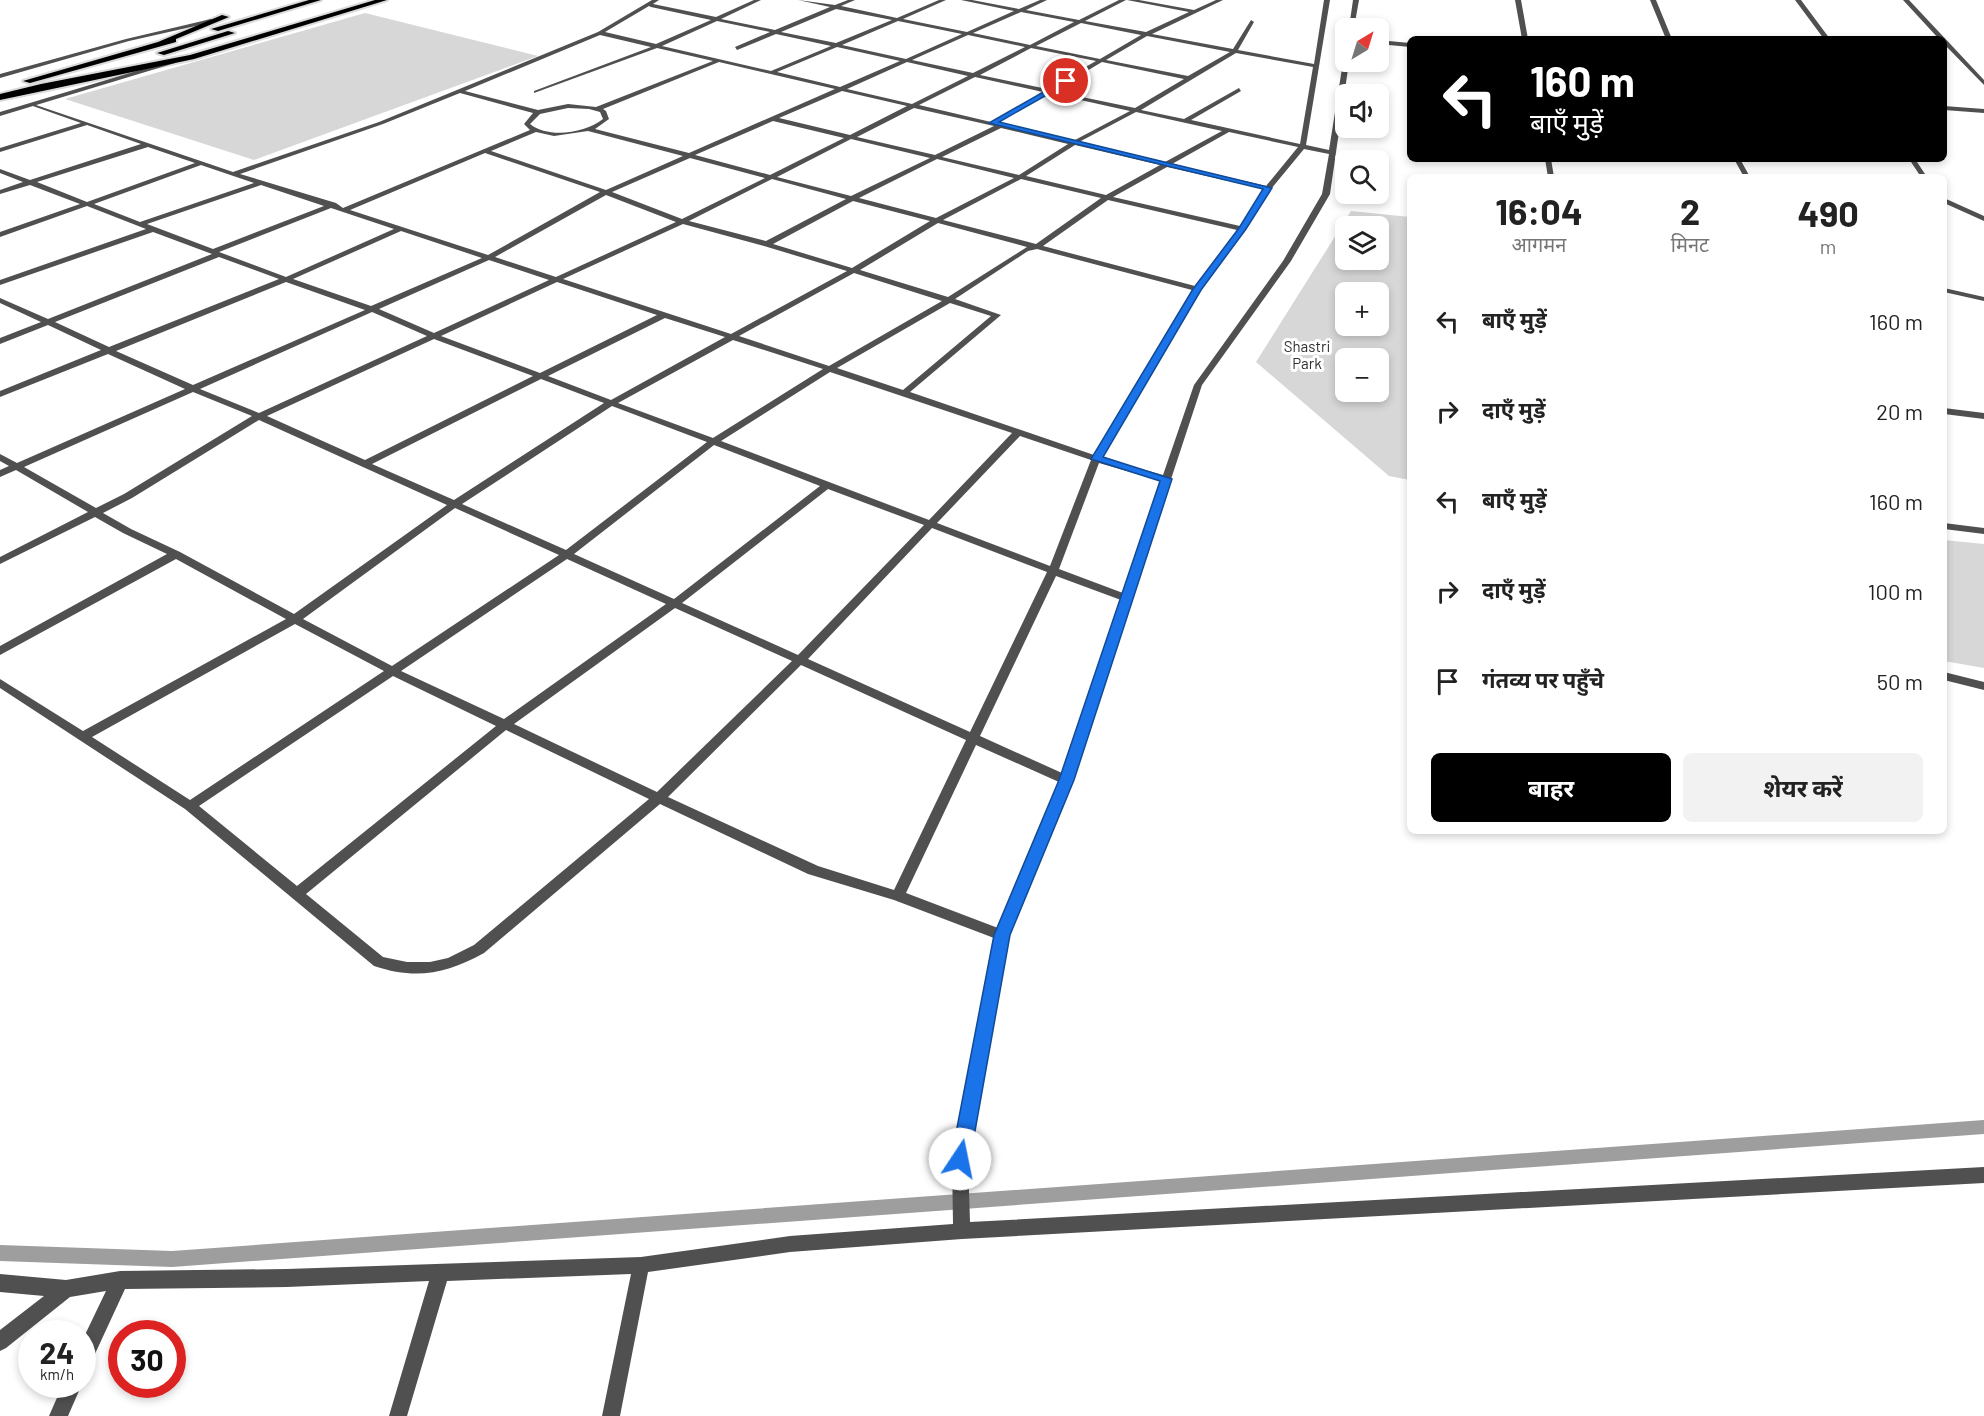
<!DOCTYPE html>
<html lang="hi">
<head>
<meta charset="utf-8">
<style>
  body { margin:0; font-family:Barlow,"Noto Sans Devanagari",sans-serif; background:#f2f2f2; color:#222; height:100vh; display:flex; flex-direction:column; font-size:22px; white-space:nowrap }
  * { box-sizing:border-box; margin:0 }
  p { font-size:20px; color:#767676 }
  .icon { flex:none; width:33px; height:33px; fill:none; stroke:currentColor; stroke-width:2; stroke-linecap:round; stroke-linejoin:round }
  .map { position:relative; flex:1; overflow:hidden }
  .drawer { position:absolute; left:1407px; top:174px; width:540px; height:660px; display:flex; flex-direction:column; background:#fff; border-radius:9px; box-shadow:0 3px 9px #0003 }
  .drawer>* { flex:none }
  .hud { position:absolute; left:1407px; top:36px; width:540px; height:126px; border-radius:9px; box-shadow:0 3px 9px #0003; background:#000; color:#fff; overflow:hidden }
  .needle { width:39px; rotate:38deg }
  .buttons { position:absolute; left:1335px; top:18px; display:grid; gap:12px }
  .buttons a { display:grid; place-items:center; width:54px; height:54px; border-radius:9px; background:#fff; box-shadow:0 3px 9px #0003; font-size:30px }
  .speed { position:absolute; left:18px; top:1320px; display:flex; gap:12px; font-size:30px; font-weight:700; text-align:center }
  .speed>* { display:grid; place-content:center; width:78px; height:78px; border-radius:50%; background:#fff; box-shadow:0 3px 9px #0003; line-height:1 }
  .speed small { font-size:15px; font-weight:400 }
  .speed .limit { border:9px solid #d22; background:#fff; color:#111 }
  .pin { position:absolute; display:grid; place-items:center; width:51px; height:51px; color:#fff; margin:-26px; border:3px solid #fff; border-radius:50%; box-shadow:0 2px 6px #0007 }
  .me { position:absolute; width:66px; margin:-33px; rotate:11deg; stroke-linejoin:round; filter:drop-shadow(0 0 4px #0008) }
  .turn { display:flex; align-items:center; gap:21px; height:126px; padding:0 24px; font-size:27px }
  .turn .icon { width:78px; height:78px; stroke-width:2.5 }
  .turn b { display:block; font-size:42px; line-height:51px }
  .eta { display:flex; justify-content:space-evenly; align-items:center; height:102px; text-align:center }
  .eta b { font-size:36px; font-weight:700; line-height:42px }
  .button { display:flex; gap:12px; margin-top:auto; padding:12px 24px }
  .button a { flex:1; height:69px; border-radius:9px; background:#000; color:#fff; font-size:24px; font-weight:700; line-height:69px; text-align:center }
  .button a+a { background:#f2f2f2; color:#222 }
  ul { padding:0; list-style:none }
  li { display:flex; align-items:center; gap:18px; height:90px; padding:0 24px }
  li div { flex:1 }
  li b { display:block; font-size:22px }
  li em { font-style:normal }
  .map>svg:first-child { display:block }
</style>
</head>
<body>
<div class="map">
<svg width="1984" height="1416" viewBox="0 0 1984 1416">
  <rect width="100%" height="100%" fill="#fff"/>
  <path fill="#d7d7d7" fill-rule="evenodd" d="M365,13L538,56L254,160L65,99Z
    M1351,211L1410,217V480L1389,476L1256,362ZM1346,226H1378V260H1346ZM1346,292H1378V326H1346ZM1346,358H1378V392H1346Z
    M1944,540L1984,544V668L1944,661Z"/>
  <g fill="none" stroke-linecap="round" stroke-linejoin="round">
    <path fill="#9e9e9e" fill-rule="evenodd" d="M1984,1120V1134L172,1267L0,1261V1245L172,1251Z"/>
    <defs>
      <path id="trunk" d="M309,0H321L218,31L211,29Z
        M375,0H387L194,59L0,100V94L41,84L190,55Z
        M222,15L229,17L176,39V42L30,83L23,81L158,42Z
        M228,31L235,33L164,55L157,53Z"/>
    </defs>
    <use href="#trunk" stroke="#dbdbdb" stroke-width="4"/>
    <path fill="#505050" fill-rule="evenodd" d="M652,0H659L653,4L716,17L754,0H761L721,19L775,30L830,7L798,0L835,5L848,0H855L841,6L897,18L939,0H946L903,19L967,32L1014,11L961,0H972L1019,9L1040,0H1047L1026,10L1079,20L1119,0H1126L1085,21L1146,32L1189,12L1127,0H1139L1194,10L1216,0H1223L1152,34L1233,49L1251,20L1254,22L1238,50L1314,64L1324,0H1330L1306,145L1329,150L1343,62L1346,60L1349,62L1330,194L1291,261L1202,385L1072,780L1009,935L968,1159L970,1222L1984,1167V1183L962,1239L790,1252L648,1272L620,1416H602L631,1274L447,1281L407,1416H389L429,1281L287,1287L125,1289L88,1369L82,1372V1341L106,1291L70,1297L6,1348L0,1351V1330L44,1296L0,1292V1274L66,1280L120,1271L287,1269L641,1257L790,1236L953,1224L952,1159L994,938L894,900L808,874L660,804L484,953C446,974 416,980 374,966L185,809L0,688V679L83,731L286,619L176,559L0,655V646L167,554L123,533L95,517L0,564V557L88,512L16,470L0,477V470L9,466L0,461V454L17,463L185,389L108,354L0,397V391L101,350L48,325L0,344V338L41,322L0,303V298L48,319L212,254L153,232L0,285V280L146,229L87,206L0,237V232L80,204L30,185L0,194V190L23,182L0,173V169L30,180L141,144L87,125L0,152V148L81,123L30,105V103L233,172L379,122L598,32ZM649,6L651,7L711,20L656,44L605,32ZM836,9L892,20L836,43L781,32ZM1021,12L1074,22L1030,45L973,33ZM717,21L770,32L735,47L737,50L776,34L831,46L771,71L662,46ZM898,21L962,34L906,59L842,45ZM1081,23L1141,35L1100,59L1036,46ZM600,35L651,47L534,91V93L657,48L713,61L596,107L568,104L538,110L465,91ZM968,35L1025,47L973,73L912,60ZM1147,36L1230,52L1188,76L1106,60ZM837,47L900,61L840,87L777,72ZM1031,48L1096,61L1047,89L980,75ZM1236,53L1313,67L1300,144L1191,120L1241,91L1239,88L1184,119L1141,110ZM719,62L835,89L689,153L595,129L609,119L606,111L603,109ZM907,62L968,76L912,104L847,89ZM1102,62L1184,79L1135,108L1053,91ZM975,77L1043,92L991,122L919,105ZM842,91L907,106L850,135L779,118ZM460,93L533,113L524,124L530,130L343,208L336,203L240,174L383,124ZM1049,93L1130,111L1073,141L997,123ZM568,108L589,109L600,112L603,119C585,133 549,139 530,124L540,114ZM914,108L994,126L935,155L857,137ZM1136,112L1222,131L1165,162L1079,142ZM773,121L844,138L770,175L695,155ZM1001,128L1068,144L1019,175L942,157ZM588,131L683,156L606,190L491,151L536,132L554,136ZM1229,132L1298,147L1266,186L1172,164ZM851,139L930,158L851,196L777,177ZM1075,145L1160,165L1106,195L1026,176ZM148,147L195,163L87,202L37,182ZM1304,149L1329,154L1322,194L1283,261L1194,385L1163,475L1102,458L1201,290L1245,231L1271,189ZM485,153L600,192L488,255L350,210ZM690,158L765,178L682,219L612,192ZM937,159L1014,178L936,218L859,198ZM201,165L254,183L140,222L94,204ZM1167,167L1264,189L1240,226L1113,197ZM772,179L846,199L766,241L689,221ZM1021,179L1101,198L1036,244L943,220ZM261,185L324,206L213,249L147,224ZM606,195L676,222L556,277L495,257ZM1108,200L1237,230L1195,286L1043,246ZM853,201L930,221L852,268L773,244ZM331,208L394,229L286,277L219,252ZM938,223L1027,247L948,297L860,270ZM683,224L764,246L847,271L731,334L563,279ZM401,231L482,258L371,306L293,279ZM1037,249L1192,290L1094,455L910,392L1001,315L955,299L1028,251ZM219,257L279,279L109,347L55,322ZM489,260L549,280L434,333L379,309ZM854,273L942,301L829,366L739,336ZM286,282L365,310L193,385L116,351ZM557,282L657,315L540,373L441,336ZM950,303L991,316L903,390L837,368ZM372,312L427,336L259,413L200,389ZM665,318L725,337L611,400L548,376ZM434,339L533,376L365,460L267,416ZM733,340L823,369L713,438L618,403ZM830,372L1012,433L929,520L721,441ZM541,379L604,403L454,500L372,464ZM193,392L252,416L124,494L96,508L24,467ZM612,406L707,442L566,550L462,504ZM259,420L447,505L294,614L180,552L131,529L103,513L132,498ZM1020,436L1091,460L1050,566L937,523ZM714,445L820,486L674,599L574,554ZM1099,463L1161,481L1123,593L1059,569ZM828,489L924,525L798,655L682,603ZM455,508L559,555L392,666L303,619ZM932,528L1047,572L970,732L808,659ZM567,559L666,604L504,719L401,671ZM1056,576L1121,600L1062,773L980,736ZM675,608L792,661L657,792L514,724ZM295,624L384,671L190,800L92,737ZM801,665L966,740L894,890L818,866L668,797ZM393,676L496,726L297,886L199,806ZM506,730L649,799L474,945L448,958L430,962H407L383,957L306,894ZM976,745L1059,782L998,928L906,893Z
      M1353,0H1359L1354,28H1349Z
      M1515,0H1521L1528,39H1522Z
      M1650,0H1656L1672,39H1666Z
      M1795,0H1801L1830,39H1824Z
      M1903,0H1909L1984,80V85L1944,44V39H1939Z
      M1378,40L1410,43V47L1378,44Z
      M1944,106L1984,109V113L1944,110Z
      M1545,159H1551L1554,177H1548Z
      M1734,159H1740L1750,177H1744Z
      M1909,159H1915L1927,177H1921Z
      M1944,198L1984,216V221L1944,203Z
      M1944,288L1984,297V301L1944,292Z
      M1944,408L1984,413V419L1944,414Z
      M1944,523L1984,528V534L1944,529Z
      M1944,672L1984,682V690L1944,680Z
      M63,1384H82L68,1416H49Z"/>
    <path fill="#505050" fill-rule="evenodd" d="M211,19L213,22L129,41L0,78V74L126,39Z
      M173,60L175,63L0,116V112Z"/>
    <use href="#trunk" fill="#000" fill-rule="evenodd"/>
  </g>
  <path fill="#1a73e8" stroke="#114b97" stroke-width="1.5" d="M1066,79L1068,83L999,122L1272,188L1246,229L1201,290L1103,457L1172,479L1074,780L1010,935L970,1159L967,1165L960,1168L954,1165L951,1159L994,935L1059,780L1160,481L1091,459L1193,289L1239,228L1263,189L989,123Z"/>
  <g text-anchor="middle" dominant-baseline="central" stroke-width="6" stroke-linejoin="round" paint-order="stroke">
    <g font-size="15" fill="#2e2e2e" stroke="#fff">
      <text x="1307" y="346">Shastri<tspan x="1307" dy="17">Park</tspan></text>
    </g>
  </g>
</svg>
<div class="buttons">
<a><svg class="needle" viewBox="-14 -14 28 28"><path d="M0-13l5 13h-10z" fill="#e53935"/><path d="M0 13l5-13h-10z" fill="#767676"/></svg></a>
<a><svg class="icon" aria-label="sound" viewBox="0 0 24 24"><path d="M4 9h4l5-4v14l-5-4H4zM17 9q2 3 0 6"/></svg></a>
<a><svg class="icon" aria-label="search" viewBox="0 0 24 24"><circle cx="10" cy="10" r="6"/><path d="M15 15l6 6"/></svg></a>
<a><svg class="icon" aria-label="layers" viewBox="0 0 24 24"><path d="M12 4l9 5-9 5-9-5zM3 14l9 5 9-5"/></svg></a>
<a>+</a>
<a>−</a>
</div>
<div class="speed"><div>24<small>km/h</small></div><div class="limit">30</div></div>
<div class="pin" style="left:1066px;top:81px;background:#d93025"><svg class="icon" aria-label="arrive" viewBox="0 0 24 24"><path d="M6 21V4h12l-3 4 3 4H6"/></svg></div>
<svg class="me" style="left:960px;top:1159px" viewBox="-20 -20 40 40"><circle r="19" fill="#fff"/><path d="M0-13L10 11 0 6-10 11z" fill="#1a73e8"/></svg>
<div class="hud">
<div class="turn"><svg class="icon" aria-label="left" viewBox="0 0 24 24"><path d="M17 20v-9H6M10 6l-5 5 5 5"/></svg><div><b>160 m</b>बाएँ मुड़ें</div></div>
</div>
<section class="drawer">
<div class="eta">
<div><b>16:04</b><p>आगमन</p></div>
<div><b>2</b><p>मिनट</p></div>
<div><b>490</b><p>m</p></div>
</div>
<ul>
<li><svg class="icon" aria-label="left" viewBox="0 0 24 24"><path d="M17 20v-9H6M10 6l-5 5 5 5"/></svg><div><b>बाएँ मुड़ें</b></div><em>160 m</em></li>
<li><svg class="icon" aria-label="right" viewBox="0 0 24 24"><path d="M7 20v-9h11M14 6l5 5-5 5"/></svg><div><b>दाएँ मुड़ें</b></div><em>20 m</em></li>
<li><svg class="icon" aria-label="left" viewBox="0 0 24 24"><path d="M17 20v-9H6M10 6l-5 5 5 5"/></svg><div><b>बाएँ मुड़ें</b></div><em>160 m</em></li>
<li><svg class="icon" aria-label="right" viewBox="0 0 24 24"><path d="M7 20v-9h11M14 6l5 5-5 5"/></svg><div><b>दाएँ मुड़ें</b></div><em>100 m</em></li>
<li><svg class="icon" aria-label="arrive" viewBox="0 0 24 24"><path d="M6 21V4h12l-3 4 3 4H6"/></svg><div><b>गंतव्य पर पहुँचे</b></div><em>50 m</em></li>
</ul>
<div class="button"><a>बाहर</a><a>शेयर करें</a></div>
</section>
</div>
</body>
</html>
